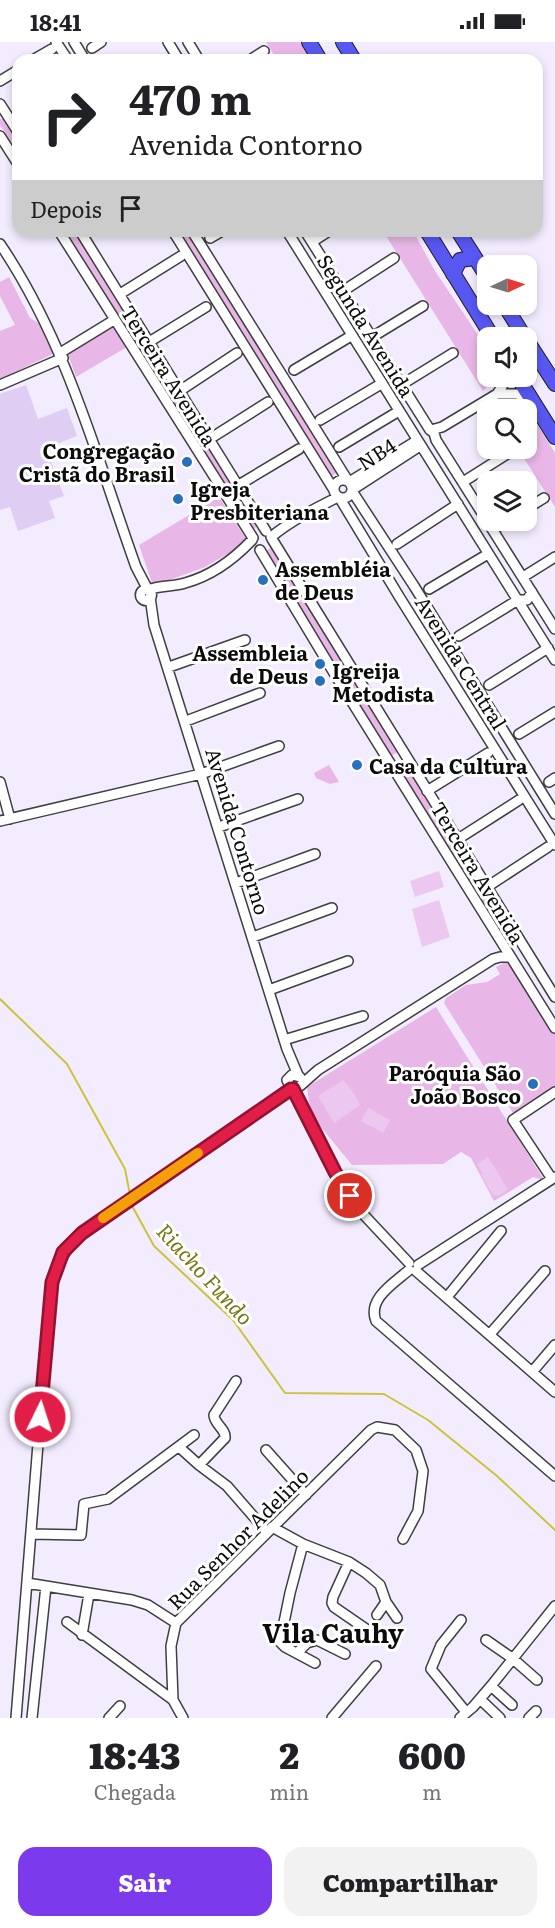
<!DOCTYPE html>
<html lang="pt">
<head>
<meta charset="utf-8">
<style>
  body { margin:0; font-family:Literata,serif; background:#f2f2f2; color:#202124; height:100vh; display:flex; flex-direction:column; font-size:22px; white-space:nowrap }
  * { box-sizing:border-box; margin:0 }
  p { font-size:20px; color:#757577 }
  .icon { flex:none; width:33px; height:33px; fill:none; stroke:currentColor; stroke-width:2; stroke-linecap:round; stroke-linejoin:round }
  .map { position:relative; height:1676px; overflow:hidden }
  .details { display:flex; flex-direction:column; background:#fff; flex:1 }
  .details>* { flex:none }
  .guide { position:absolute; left:12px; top:12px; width:531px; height:183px; border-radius:18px; box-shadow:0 3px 9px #0003; background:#fff; color:#202124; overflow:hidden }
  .needle { width:39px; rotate:86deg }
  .fabs { position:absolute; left:477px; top:213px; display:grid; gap:12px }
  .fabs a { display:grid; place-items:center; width:60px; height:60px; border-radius:12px; background:#fff; box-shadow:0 3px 9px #0003; font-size:30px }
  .pin { position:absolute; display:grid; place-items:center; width:51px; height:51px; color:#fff; margin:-26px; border:3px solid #fff; border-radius:50%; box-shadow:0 2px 6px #0007 }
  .me { position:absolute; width:66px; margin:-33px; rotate:4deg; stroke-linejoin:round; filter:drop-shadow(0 0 4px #0008) }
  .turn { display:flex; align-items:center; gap:21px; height:126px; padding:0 18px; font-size:27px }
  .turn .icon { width:78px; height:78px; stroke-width:2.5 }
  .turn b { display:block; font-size:42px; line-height:51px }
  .then { display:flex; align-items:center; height:57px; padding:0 18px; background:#0003; gap:12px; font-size:22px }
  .eta { display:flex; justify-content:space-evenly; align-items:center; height:102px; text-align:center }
  .eta b { font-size:36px; font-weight:800; line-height:42px }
  .cta { display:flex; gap:12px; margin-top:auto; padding:12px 18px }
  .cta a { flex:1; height:69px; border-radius:18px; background:#7c3aed; color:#fff; font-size:24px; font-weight:800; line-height:69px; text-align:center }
  .cta a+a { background:#f2f2f2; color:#202124 }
  .status { display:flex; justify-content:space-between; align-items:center; height:42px; padding:0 30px; background:#fff; direction:ltr }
  .status svg { height:16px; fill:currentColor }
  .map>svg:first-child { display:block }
</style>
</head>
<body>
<div class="status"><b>18:41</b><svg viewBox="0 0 49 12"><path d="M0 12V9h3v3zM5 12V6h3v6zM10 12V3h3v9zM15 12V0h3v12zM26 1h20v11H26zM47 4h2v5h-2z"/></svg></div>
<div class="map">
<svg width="555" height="1676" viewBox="0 0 555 1676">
  <rect width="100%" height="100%" fill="#f3ecff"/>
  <path fill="#dfcdf4" d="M26,343L38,377L67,366L77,394L46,406L64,454L49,459L55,476L18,489L10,465L0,468V352Z"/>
  <path fill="#e8b7e7" d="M266,0H300L311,18H277Z
    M7,76L18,94V112L0,83V77Z
    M66,189H79L132,273L122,279Z
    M178,189H190L340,429L330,435Z
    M383,189H413L435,229L487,306L488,334L497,336L483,349Z
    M9,235L30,276L40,282L53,312L0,337V289L15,283L0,254V240Z
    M112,282L127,305L76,335L67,310Z
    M139,283L261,482L250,489L128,290Z
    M510,355L518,357L526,364L555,411V465L518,407L526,406V368L495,367L492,363L503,356Z
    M219,455L248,500L205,525L153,544L139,503Z
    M273,504L401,708L391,714L265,510Z
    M329,723L339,740L330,742L316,736L314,731Z
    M411,727L500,868L490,872L402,735Z
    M507,919L513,922L555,992V1045L513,1071L444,961L446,956L466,943L487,940L500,932L496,925Z
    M436,965L544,1138L533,1135L494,1159L471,1116L461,1110L443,1122L352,1123L311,1073L307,1045Z"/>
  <path fill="#ecc8f0" d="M439,829L444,845L415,855L410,839Z
    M439,858L450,895L422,905L412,867Z
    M343,1038L355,1053L360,1063L334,1081L318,1054Z
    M368,1066L390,1078L383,1091L361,1079Z
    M488,1115L508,1147L499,1154L493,1153L481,1133L483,1131L477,1122Z"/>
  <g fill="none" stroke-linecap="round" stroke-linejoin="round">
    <path stroke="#cbc43a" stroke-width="2" d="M0,957L67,1022L125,1127L130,1153
      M131,1162L154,1204L233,1278L285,1351L384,1352L428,1378L497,1434L555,1488"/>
    <defs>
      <path id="minor" d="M56,0L68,18
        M74,0L85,18
        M168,0L179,18
        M188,0L199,18
        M92,6L101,0
        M33,18L52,7
        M250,18L264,9
        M0,39L18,28
        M0,62L18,90
        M0,94L18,122
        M59,189L253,496
        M80,189L266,489
        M173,189L334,448
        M192,189L348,439
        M287,189L555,618
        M305,189L430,388L434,391L436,398L555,587
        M210,196L222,189
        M312,200L329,189
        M0,202C66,299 97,416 136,525L148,548
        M343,249L394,216
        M120,252L181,214
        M372,295L423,264
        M149,300L206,265
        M60,311L114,278
        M294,328L351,294
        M0,343L63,316
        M401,343L453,311
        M178,350L237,311
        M497,352H517L530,357
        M320,378L381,342
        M431,388L442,385L497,352L503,343L505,334
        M208,398L268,360
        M339,405L399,369
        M334 447a9 9 0 1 1 18 0a9 9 0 1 1-18 0Z
        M349,440L416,399
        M463,440L512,409
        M237,444L299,407
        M352,448L420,404
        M352,449L414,544L555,772
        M339,455L400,556L555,803
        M526,467L544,456
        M493,488L507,478
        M271,495C292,478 314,467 338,455
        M272,497L555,955
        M397,502L458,462
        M260,508L337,636L555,986
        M523,535L555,515
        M429,547L488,512
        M140.5 553a5.5 5.5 0 1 1 11 0a5.5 5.5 0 1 1-11 0Z
        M148,548C160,543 173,545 185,541C211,534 234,517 252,498
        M150,555L154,583L287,1007L298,1033
        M459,594L518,558H527L532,550
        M169,625L245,598
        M489,643L548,606
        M186,679L260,651
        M519,692L555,670
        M0,740L10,777
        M549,740L555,736
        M427,749L488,711
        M0,779L201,732L279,704
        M219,785L298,757
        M458,797L519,758
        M236,841L315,812
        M487,845L548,805
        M253,895L332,866
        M269,948L348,919
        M284,998L363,974
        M300,1044L318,1028L493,917L500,915H510
        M293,1047L343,1144L363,1172L409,1221
        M296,1047L290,1045L287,1038L292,1033L300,1035
        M552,1137L513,1078L555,1050
        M418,1223L555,1135
        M409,1228C394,1241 367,1257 376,1279L555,1434
        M416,1229L555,1350
        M447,1255L501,1189
        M490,1292L545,1229
        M532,1330L555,1303
        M179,1405L199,1423L227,1444L267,1490
        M266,1408L306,1453
        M199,1423L225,1396C226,1387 214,1382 214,1373L236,1339
        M272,1485L303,1502L349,1520L366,1531L380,1543L386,1560L397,1576
        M31,1492L81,1493L84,1462L108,1457L194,1393
        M303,1502L290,1551L280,1600L285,1605L315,1621
        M349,1520L333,1555L332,1561L334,1565L366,1587
        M27,1541L132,1558L148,1563L176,1581
        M377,1573L386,1560
        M461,1578L441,1603L431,1627L466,1670
        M67,1580L173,1658
        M82,1593L89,1552
        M486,1598L512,1616L537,1638
        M297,1611L307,1601L317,1598L345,1612
        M491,1644L512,1663
        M480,1657L500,1676
        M16,1676L49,1265C54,1230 56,1216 82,1191L291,1047
        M32,1676L46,1544
        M109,1676L120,1664
        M183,1676L173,1658L171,1604L176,1581L371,1388L377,1385L395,1388L416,1408L423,1429L418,1469L403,1497
        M332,1676L376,1624
        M460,1676L473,1665L491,1644L555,1564
        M529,1676L536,1669"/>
      <path id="highway" d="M309,0L320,18
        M343,0L354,18
        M427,189L493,296
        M458,189L488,236
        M453,232L460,218L474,216
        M504,262L525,296
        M526,297L555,342
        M517,334L555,395"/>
    </defs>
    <use href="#minor" stroke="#3f3f3f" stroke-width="12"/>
    <use href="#highway" stroke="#1d1d1d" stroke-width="16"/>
    <use href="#minor" stroke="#fff" stroke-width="9"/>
    <use href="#highway" stroke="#5857f2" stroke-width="14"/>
  </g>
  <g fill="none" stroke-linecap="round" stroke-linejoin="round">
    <defs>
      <path id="route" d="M40,1375L52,1240L63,1210L82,1191L291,1047H293L335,1130L350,1154"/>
    </defs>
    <use href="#route" stroke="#92132f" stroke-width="15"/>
    <use href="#route" stroke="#e11d48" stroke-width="10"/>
    <path stroke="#f59e0b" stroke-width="10" d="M103,1176L198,1111"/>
  </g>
  <g fill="#2770ba" stroke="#fff" stroke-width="2">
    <circle cx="187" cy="420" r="6"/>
    <circle cx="178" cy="457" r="6"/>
    <circle cx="263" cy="538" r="6"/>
    <circle cx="320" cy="622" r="6"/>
    <circle cx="320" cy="639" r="6"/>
    <circle cx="357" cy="723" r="6"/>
    <circle cx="533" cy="1042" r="6"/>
  </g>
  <g text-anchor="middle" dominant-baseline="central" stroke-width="6" stroke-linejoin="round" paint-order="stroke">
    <g font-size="20" fill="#0c0c0c" stroke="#fff">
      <text transform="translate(367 283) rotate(58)">Segunda Avenida</text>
      <text transform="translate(170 333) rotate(58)">Terceira Avenida</text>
      <text transform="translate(376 411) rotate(-33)">NB4</text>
      <text transform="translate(462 620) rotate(58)">Avenida Central</text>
      <text transform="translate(239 789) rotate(73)">Avenida Contorno</text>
      <text transform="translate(479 830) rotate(59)">Terceira Avenida</text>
      <text transform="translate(237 1496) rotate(-45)">Rua Senhor Adelino</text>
    </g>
    <g font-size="20" font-weight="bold" fill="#0c0c0c" stroke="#fff" text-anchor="start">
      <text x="175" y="408" text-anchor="end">Congregação<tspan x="175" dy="23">Cristã do Brasil</tspan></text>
      <text x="190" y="446">Igreja<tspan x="190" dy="23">Presbiteriana</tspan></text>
      <text x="275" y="526">Assembléia<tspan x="275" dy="23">de Deus</tspan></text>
      <text x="308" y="610" text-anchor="end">Assembleia<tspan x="308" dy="23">de Deus</tspan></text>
      <text x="332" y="628">Igreija<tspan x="332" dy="23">Metodista</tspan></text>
      <text x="369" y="723">Casa da Cultura</text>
      <text x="521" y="1030" text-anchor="end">Paróquia São<tspan x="521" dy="23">João Bosco</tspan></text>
    </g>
    <g font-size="21" font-style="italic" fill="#797816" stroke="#fff">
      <text transform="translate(206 1231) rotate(47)">Riacho Fundo</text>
    </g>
    <g font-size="26" font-weight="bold" fill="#0c0c0c" stroke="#fff">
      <text x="333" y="1589">Vila Cauhy</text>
    </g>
  </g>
</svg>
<div class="fabs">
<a><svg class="needle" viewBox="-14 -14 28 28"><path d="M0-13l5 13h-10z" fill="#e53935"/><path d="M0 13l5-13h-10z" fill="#757577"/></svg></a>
<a><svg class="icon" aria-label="sound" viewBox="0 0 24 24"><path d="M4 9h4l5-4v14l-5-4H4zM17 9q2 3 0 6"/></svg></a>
<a><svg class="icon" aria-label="search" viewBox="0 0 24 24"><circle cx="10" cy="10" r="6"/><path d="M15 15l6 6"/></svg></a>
<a><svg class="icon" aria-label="layers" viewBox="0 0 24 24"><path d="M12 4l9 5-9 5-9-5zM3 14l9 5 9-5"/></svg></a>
</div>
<div class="pin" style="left:350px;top:1154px;background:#d93025"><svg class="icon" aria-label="arrive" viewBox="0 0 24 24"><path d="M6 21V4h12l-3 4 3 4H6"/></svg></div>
<svg class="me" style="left:40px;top:1375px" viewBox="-20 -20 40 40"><circle r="17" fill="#e11d48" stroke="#fff" stroke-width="3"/><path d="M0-11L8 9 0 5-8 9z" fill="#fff"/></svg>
<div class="guide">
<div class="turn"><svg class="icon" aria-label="right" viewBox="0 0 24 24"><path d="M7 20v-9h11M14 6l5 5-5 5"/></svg><div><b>470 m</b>Avenida Contorno</div></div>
<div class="then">Depois<svg class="icon" aria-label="arrive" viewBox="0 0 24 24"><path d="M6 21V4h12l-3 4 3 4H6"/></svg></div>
</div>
</div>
<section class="details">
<div class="eta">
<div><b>18:43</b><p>Chegada</p></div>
<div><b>2</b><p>min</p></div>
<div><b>600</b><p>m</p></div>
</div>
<div class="cta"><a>Sair</a><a>Compartilhar</a></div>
</section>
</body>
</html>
